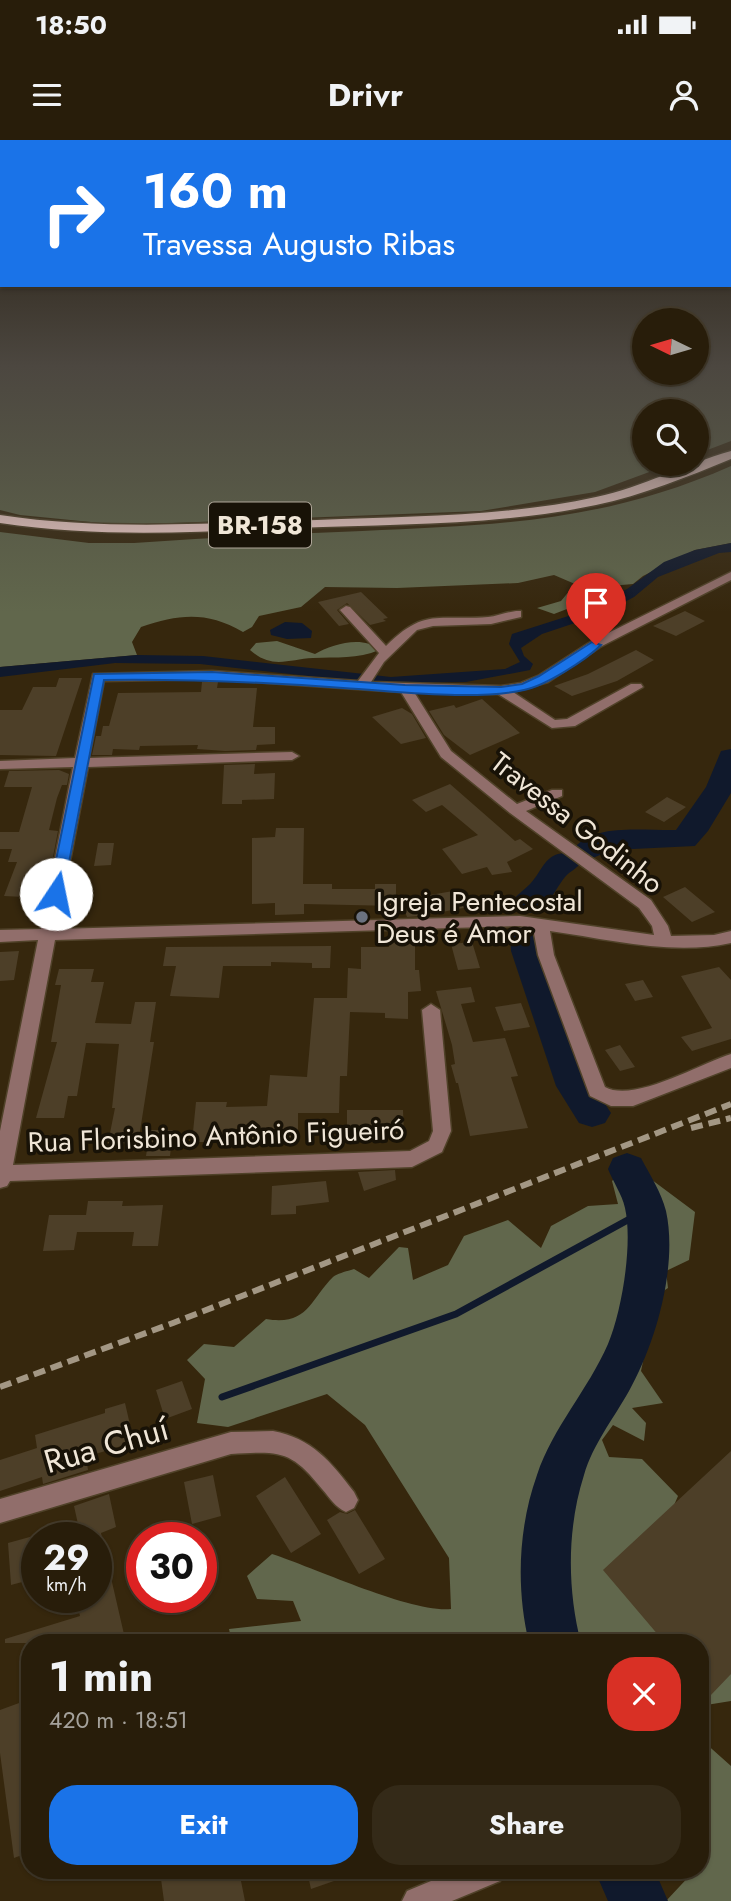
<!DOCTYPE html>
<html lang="en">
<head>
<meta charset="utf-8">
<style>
  body { margin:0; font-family:Jost,sans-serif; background:#342a18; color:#f1f3f6; height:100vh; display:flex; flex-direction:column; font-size:26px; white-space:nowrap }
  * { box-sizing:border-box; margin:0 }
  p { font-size:23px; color:#a5a29c }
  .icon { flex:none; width:38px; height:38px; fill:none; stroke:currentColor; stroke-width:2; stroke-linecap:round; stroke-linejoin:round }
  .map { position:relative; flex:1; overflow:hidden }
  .panel { position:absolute; left:21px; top:1494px; width:688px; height:245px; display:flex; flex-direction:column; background:#281d0a; border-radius:28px; box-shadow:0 2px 5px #0004,0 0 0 2px #443b2b }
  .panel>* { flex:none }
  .guide { position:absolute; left:0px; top:0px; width:732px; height:147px; box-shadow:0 2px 5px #0004,0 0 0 2px #443b2b; background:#1a73e8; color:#fff; overflow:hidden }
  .needle { width:46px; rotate:275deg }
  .buttons { position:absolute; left:632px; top:168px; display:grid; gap:14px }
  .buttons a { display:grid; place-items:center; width:77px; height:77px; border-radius:50%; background:#281d0a; box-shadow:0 2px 5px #0004,0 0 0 2px #443b2b; font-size:35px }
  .speed { position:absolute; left:21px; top:1382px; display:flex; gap:14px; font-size:35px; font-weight:700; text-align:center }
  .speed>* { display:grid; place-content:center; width:91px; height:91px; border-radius:50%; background:#281d0a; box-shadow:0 2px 5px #0004,0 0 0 2px #443b2b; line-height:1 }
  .speed small { font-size:18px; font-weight:400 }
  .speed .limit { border:10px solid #d22; background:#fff; color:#111 }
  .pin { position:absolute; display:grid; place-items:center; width:60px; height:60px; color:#fff; margin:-72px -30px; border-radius:50% 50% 50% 0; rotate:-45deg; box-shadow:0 0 7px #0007 }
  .pin .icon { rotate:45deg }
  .me { position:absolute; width:77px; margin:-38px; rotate:11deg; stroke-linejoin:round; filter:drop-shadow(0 0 5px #0008) }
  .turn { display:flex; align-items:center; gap:24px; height:147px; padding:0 28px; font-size:32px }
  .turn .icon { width:91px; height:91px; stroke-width:2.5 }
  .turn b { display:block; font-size:49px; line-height:60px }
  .round { display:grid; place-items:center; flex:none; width:74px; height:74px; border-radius:28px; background:#342a18 }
  .head { display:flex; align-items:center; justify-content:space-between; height:119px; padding:0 28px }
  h1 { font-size:42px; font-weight:700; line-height:52px }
  .button { display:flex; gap:14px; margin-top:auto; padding:14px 28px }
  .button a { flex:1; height:80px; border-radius:28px; background:#1a73e8; color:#fff; font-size:28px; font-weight:700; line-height:80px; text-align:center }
  .button a+a { background:#342a18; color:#f1f3f6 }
  .status { display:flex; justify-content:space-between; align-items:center; height:49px; padding:0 35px; background:#281d0a; direction:ltr }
  .status svg { height:19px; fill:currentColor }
  header { display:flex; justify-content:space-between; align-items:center; height:91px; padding:0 28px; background:#281d0a; font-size:32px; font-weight:700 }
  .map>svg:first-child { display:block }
</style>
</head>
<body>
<div class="status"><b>18:50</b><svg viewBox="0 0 49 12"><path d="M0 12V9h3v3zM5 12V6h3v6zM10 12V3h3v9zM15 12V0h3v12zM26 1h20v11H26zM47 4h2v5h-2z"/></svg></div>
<header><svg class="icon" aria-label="menu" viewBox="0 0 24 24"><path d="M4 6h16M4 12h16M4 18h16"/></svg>Drivr<svg class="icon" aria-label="person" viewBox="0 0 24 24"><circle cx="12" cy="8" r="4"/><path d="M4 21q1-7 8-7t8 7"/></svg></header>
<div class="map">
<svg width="731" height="1761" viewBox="0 0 731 1761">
  <rect width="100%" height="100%" fill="#36270d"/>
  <path fill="#61674c" d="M0,225H644V233H696L697,225H731V301L697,314L696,271H644V324H671L595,352L481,371L121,385L20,375L0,370Z
    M731,326V403L695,410L643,436L633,444L610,446L584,456L585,462L554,474L537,468L561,461L575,444L554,435L518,443L397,448L325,447L301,467L259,476L252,487L243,492C207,471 179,474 141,487L132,502L137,515L0,527V392L89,403H134C210,398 286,394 362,391C498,385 604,382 731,326Z
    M277,501L315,514C332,504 364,495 379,510C358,519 336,517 313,518C289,519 272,530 250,510L256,503Z
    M622,1031H640L695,1072L689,1120L666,1131L668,1148L642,1165L652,1178L641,1231L663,1263L632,1268L646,1283L644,1301L613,1285L602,1300L609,1317L642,1319L678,1356L659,1400L688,1426L667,1503H477L468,1492L422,1494L415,1503H232L229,1489L301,1481L293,1461L257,1459L247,1436L272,1414C315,1428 411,1473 451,1469L449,1418L365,1285L327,1254L228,1287L197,1283L205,1239L187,1220L204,1204L234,1207L266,1179C308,1186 310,1160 333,1137C338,1133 348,1131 354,1129L369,1138L399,1107L408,1108L413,1140L448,1125L464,1096L508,1080L541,1108L551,1086L588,1066L618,1064L612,1041Z
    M731,1490V1561L700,1566V1515Z
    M700,1590L703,1601L731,1626V1761H666L694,1731H700Z"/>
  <path fill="#10192c" d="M731,403V412L719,413L658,437L634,457L602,474L542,494L521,508L524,516L533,524L530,530L466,542L373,543L200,524L115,523L0,537V527L137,515L203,516L391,537L505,529L520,522L509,504L512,494L581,472L627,449L664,422L695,410Z
    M285,482L302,483L312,491L311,498L287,499L271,495L270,490Z"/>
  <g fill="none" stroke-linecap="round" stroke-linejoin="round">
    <path stroke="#10192c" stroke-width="7" d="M222,1257L456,1174L646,1070"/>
    <path fill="#10192c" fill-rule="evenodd" d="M731,609V653L708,691L695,706L612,710L588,720L578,717L581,722C577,729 570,731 565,737C550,756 545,780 515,771L510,764C515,756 523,751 530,744C545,728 546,707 576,715L573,710C591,682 646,691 676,690L706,647L721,611Z
      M526,780L538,783L542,791L545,811L591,942L611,973L605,983L592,987L579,983L556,946L511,811L510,791L514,783Z
      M627,1013L641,1018C650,1035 661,1052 666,1071C678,1125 656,1203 629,1251C614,1278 593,1304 584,1335C567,1388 567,1449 581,1503H529C516,1449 518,1388 537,1335C553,1287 588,1250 608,1204C622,1171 633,1103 625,1068C622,1054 613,1042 608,1029L613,1018Z
      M595,1731H655L668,1761H608Z"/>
  </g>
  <path fill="#4d3f28" d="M361,452L388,478L383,479L386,481L370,485L347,463L337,470L349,484L339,486L318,462Z
    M685,471L705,481L676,496L653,486Z
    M636,510L654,520L617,541L572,556L554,546L588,534Z
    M59,538H82L56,616L0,615V570H22L33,547H56Z
    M202,542H218L217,548H257L253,587H275V604L257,605L256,610L225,611L197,609L198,605L140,606L139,610L113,609L112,615H92L96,596H101L103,586H109L118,553L201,552Z
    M482,559L520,593L470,615L444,595L429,571L454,565L456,568Z
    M402,568L412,574L426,598L401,604L372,577Z
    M255,624L254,634L275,633L274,659L242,660V664H222L224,625Z
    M59,630L69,634L67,645H62L57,658L49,690L58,691L52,722H38L24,757L4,756L17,722H8L12,709H0V692H19L32,647H4L9,631Z
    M450,644L515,701L520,699L533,709L507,722L512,732L492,735L487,727L462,734L442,709L478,695L442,665L426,672L412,660Z
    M667,657L686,667L664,682L645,672Z
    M276,688H304L303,744H332V749H375V744H396V766L304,764V774L275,775V763L252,764V698L275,697Z
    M98,703H114L111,725L94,726Z
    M685,747L715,772L692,782L663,757Z
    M459,750L469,767L420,776L407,777L401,760Z
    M389,802H415V830H419L421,851L408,852V879L385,878V873L350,872L347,936H340L339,973H298V999L259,1000V1006H233V1002H192L196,962H227L226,967L267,966L270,935L307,937L314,858H347L348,828L361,829V807H389Z
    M472,802L480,828L458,830L451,804Z
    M331,806L330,828H312V823L271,822V826H223L219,858L170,856L176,826H163L166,807Z
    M19,811L14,840L0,841V812Z
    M719,827L731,840V899L692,911L681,897L712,888L681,836Z
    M59,829H94L91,842H104L95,883L131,884L135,862H156L150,902H154L138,1004L108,1003L115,968H112L119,904L86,903L77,956H68L64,978H36L57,902H51L61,845H55Z
    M643,840L653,857L635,861L625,844Z
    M471,847L475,862L461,864L473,902L505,898L518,936L511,937L528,988L470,996L458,943H456L451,925L455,924L452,905L436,851Z
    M521,863L530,887L504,891L495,867Z
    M620,905L635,927L620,931L605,910Z
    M347,970H403L404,997H347Z
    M150,990H173L170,1016H146Z
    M395,1030L396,1040L364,1051L358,1032Z
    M326,1041L329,1062L296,1066V1074L271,1075L272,1046Z
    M88,1061H123L122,1066L163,1065L158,1106H132L134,1092H77L74,1110L43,1111L49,1075H86Z
    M182,1241L192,1269L165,1279L156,1250Z
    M125,1263L134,1302L86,1317L88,1330L43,1344L42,1337L0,1351V1320L37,1308L35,1295L105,1273V1269Z
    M731,1311V1534L710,1556L700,1545V1503H665L603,1430Z
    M213,1335L221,1376L192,1384L184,1342Z
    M285,1337L321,1394L291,1413L256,1356Z
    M109,1354L116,1387L101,1393L102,1398H45L44,1393L78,1384L74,1366Z
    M355,1370L385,1419L359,1434L327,1380L340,1372L347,1374Z
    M37,1395V1438L11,1445L8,1403Z
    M103,1403L126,1503H86L85,1498L67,1503H5V1499L80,1476L76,1458H96V1404Z
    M30,1559V1712L14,1718L0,1613V1570Z
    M184,1731H239L245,1761H164L161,1739Z
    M307,1731H357V1733L311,1749Z"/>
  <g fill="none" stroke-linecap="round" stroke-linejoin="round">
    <defs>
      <path id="minor" d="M731,432V440L600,507L548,542L513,552L555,580L567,579L631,544H641L643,547L575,586L552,588L498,554L414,552L451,611L517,664L552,650H562V656L526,671L651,760L668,786L671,796L714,795L731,791V803C672,816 608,799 550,791L554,815L605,947C634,963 699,924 731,914V928L633,966H611L590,956L538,815L533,788L520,786L55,800L13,1025L410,1011L429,1001L433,991L422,870L431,864L440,870L451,991L442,1012L412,1027L10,1041L7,1046L0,1048V991L38,800L0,802V790L41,789L73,627L0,629V621L75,618L93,534L212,531L358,541L379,513L340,470L346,466L350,467L386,506C425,467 438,481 488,477C499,476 511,470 521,471V477L491,484L433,486L417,490L384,522L371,542L501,546L521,543L538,536L592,501ZM212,539L401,552L441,617L510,673L639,768L652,786L654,795L520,776L57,789L88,627L292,620L299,616L292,612L89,618L104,541Z
        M273,1291C312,1298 331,1322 354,1352L358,1360L354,1368L346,1372C335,1367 330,1358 322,1349C291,1310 280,1311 231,1314L0,1383V1359L231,1292Z
        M455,1731H504L500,1741L452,1761H402L407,1751Z"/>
      <path id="highway" d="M731,311V319C687,337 643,355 596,365C497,386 396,384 296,388C196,392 99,398 0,383V375C106,391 211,383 317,380C410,376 504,377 596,357C643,347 685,324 731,311Z"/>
    </defs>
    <use href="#minor" stroke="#504229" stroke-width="3"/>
    <use href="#highway" stroke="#504229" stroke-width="3"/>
    <use href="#minor" fill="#916e6b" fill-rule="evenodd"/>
    <use href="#highway" fill="#ffdbd8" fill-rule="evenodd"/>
    <path stroke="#a39784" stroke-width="6" stroke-dasharray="12 6" stroke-linecap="butt" d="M691,988L731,978
      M0,1247L173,1183L731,964"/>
  </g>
  <linearGradient id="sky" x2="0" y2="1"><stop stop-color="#1e1507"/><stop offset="0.48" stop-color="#4c4740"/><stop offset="1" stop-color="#4c4740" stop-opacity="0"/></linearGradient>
  <rect width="731" height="472" fill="url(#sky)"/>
  <path fill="#1a73e8" stroke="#114b97" stroke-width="2" d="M592,502L601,505C586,520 545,546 524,550C472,561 397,551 343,548C263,542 184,539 104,540L63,754L56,759L49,754L94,534L212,532L405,545L501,547L522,544L539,536Z"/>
  <circle fill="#6b7280" stroke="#181207" stroke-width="2.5" cx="362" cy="777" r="7"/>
  <g text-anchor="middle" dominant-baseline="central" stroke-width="7" stroke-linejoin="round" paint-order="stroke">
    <rect fill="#181207" stroke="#afa699" stroke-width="2" x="209" y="362.5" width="102" height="45" rx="5"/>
    <g font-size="26" font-weight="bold" fill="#f0e6d7">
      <text x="260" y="385">BR-158</text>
    </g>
    <g font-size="28" fill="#f0e6d7" stroke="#181207">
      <text transform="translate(577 683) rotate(38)">Travessa Godinho</text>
      <text transform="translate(216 996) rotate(-2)">Rua Florisbino Antônio Figueiró</text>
    </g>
    <g font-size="28" fill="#f0e6d7" stroke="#181207" text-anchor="start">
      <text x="376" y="761">Igreja Pentecostal<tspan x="376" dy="32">Deus é Amor</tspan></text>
    </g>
    <g font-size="33" fill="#f0e6d7" stroke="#181207">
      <text transform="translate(106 1305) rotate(-16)">Rua Chuí</text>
    </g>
  </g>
</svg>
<div class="buttons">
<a><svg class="needle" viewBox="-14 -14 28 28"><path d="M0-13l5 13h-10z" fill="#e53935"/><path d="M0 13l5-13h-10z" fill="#a5a29c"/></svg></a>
<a><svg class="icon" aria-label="search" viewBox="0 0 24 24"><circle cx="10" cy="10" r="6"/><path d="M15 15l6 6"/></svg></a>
</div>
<div class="speed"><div>29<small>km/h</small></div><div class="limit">30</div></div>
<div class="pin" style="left:596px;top:505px;background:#d93025"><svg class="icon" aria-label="arrive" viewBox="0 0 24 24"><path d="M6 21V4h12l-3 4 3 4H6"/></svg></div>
<svg class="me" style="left:56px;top:754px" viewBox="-20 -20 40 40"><circle r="19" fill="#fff"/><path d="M0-13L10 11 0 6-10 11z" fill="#1a73e8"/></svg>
<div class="guide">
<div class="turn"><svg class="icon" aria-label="right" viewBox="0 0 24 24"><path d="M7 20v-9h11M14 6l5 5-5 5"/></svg><div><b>160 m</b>Travessa Augusto Ribas</div></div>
</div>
<section class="panel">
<div class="head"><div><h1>1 min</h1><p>420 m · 18:51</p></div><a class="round" style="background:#d93025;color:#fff"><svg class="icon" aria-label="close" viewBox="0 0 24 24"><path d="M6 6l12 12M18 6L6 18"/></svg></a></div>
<div class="button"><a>Exit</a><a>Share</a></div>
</section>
</div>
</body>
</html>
